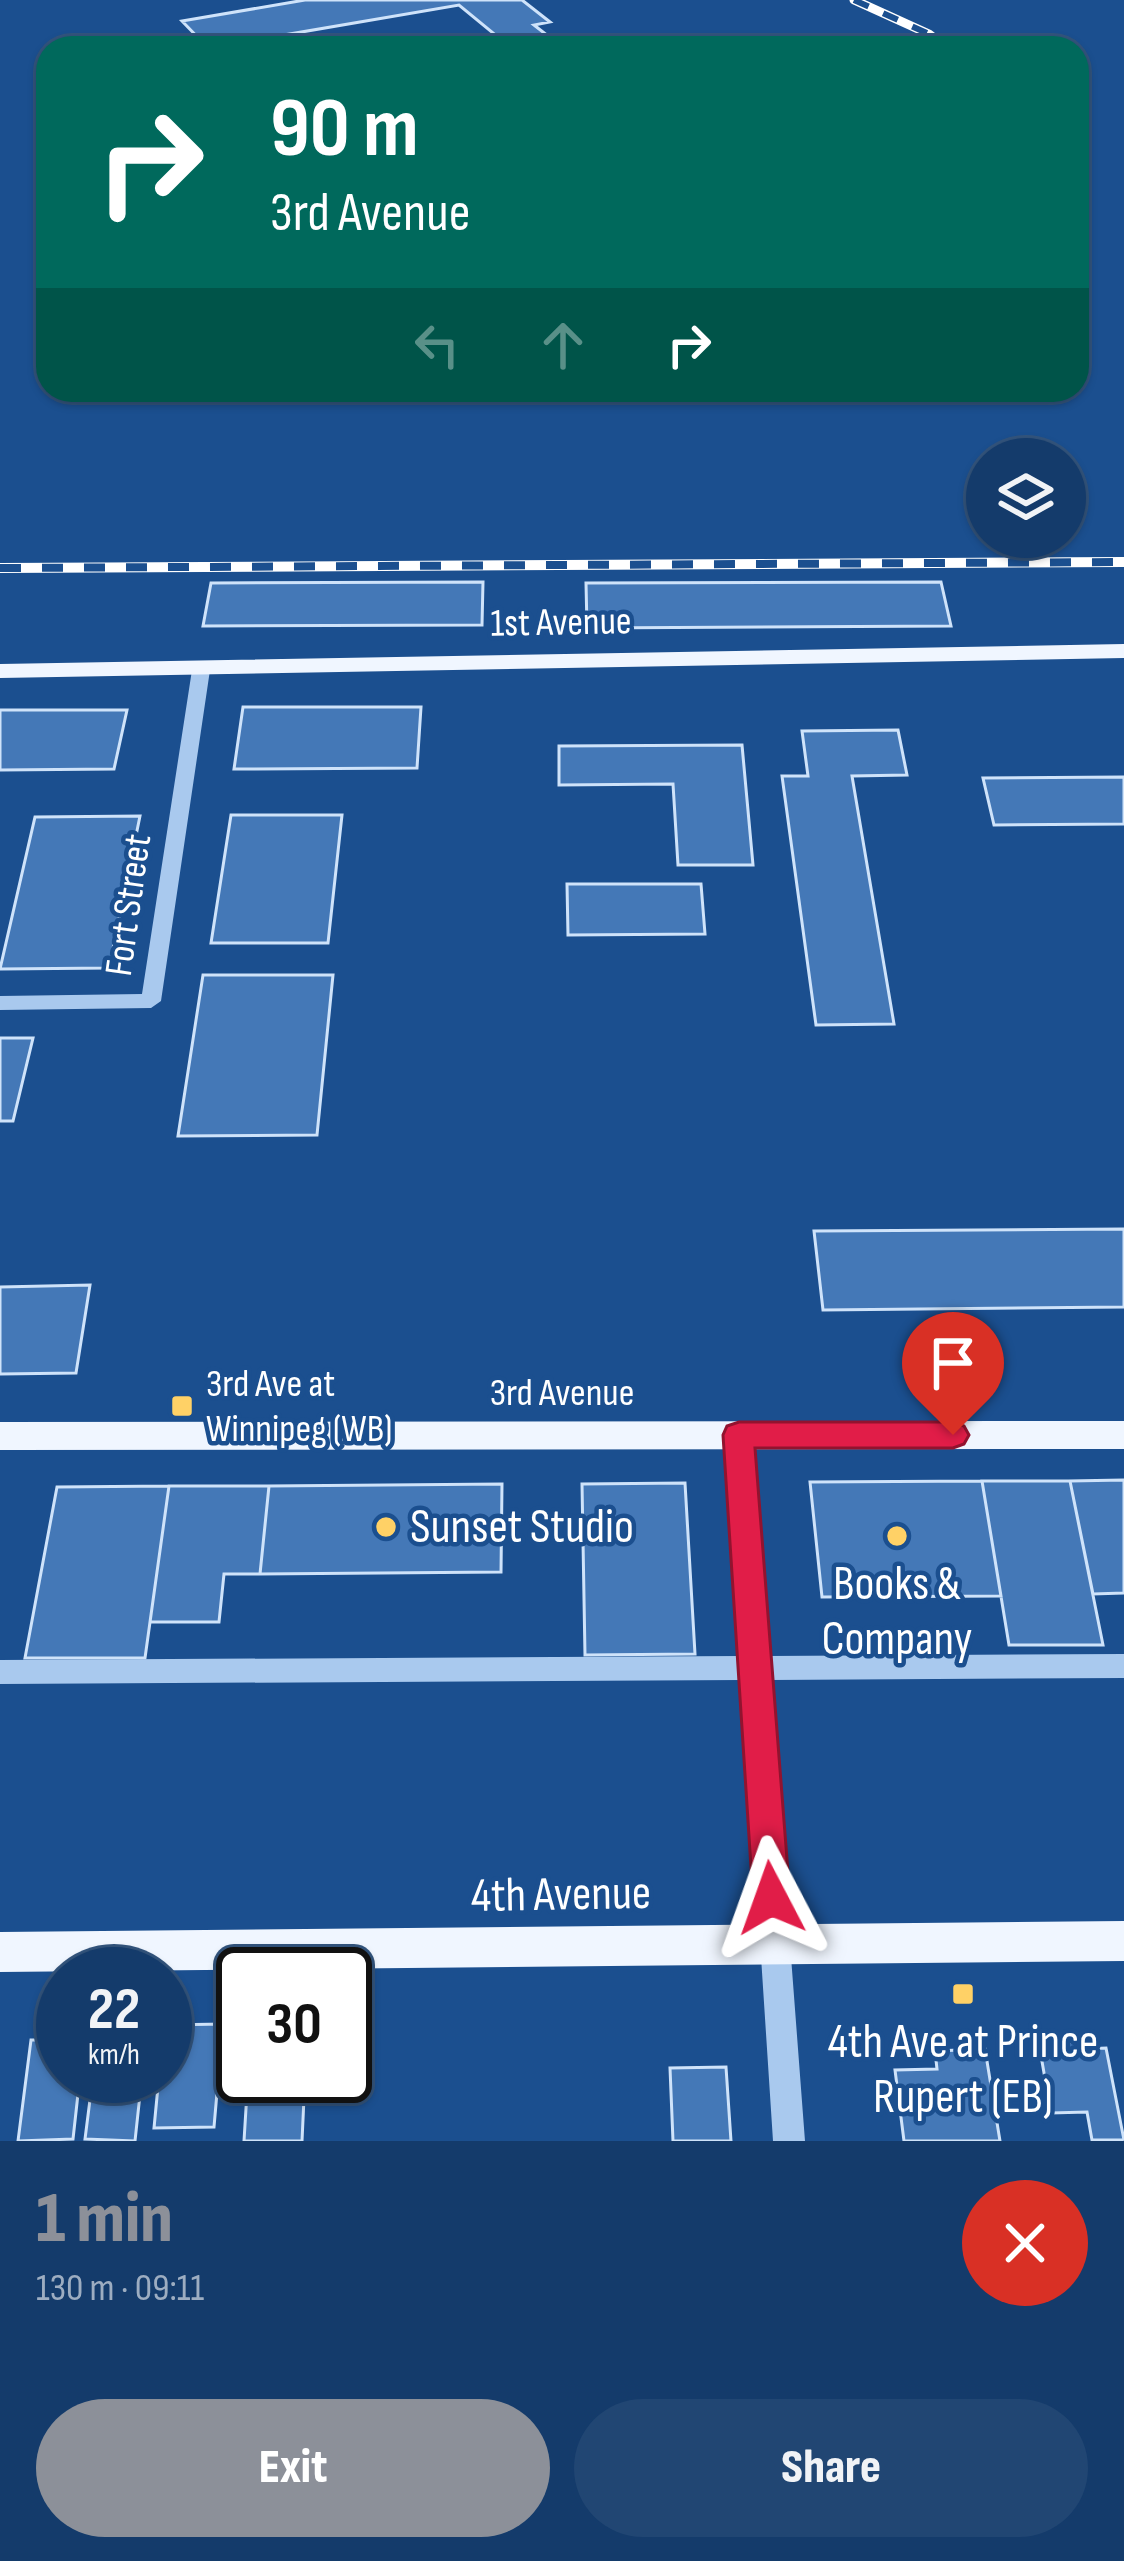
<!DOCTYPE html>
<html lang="en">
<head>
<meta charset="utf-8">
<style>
  body { margin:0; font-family:"Sofia Sans Condensed",sans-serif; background:#214673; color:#f1f3f6; height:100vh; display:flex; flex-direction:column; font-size:45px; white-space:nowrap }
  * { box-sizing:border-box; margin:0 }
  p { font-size:39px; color:#9dadc1 }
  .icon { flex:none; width:66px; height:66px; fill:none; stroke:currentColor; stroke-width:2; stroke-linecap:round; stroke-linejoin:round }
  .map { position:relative; height:2141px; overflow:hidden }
  .side { display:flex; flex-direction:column; background:#143b6b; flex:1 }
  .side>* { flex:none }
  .top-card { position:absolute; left:36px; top:36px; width:1053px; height:366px; border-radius:36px; box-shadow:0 3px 9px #0004,0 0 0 3px #33557e; background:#00695c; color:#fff; overflow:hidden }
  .buttons { position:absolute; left:966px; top:438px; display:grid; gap:24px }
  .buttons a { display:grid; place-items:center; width:120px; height:120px; border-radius:50%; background:#143b6b; box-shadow:0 3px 9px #0004,0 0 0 3px #33557e; font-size:60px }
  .speed { position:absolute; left:36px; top:1947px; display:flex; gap:24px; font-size:60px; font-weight:700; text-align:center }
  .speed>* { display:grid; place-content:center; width:156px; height:156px; border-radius:50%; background:#143b6b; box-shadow:0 3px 9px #0004,0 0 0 3px #33557e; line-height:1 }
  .speed small { font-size:30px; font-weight:400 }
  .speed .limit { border:6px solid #111; border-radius:18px; background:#fff; color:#111 }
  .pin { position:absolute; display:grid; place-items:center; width:102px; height:102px; color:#fff; margin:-123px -51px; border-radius:50% 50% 50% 0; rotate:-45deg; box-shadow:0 0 12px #0007 }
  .pin .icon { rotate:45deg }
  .me { position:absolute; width:132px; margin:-66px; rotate:356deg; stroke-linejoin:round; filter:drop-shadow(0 0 9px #0008) }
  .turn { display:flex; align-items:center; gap:42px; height:252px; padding:0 36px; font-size:54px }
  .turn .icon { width:156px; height:156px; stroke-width:2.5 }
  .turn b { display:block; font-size:84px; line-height:102px }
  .lanes { display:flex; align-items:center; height:114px; padding:0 36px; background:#0003; justify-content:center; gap:60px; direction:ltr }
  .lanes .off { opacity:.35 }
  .round { display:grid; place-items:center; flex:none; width:126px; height:126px; border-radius:63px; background:#214673 }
  .head { display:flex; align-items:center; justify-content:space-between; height:204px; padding:0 36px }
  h1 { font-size:72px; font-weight:800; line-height:90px; color:#8c9099 }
  .primary-button { display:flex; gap:24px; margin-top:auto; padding:24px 36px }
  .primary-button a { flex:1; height:138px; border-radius:72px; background:#8c9099; color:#fff; font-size:48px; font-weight:800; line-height:138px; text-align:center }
  .primary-button a+a { background:#214673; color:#f1f3f6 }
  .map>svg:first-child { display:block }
</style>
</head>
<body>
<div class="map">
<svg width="1124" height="2141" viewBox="0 0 1124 2141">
  <rect width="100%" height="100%" fill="#1b4f8f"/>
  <path fill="#4478b7" stroke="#cfe3fa" stroke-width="3" d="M305,0H522L550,22L534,25L552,39L501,48H435L498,37L459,5L208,48L182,21Z
    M483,582L482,625L203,626L211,583Z
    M941,582L951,626L587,628L586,583Z
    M243,707H421L417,768L234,769Z
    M0,710H127L114,769L0,770Z
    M898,730L907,775L852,776L894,1024L816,1025L782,776H808L802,731Z
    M742,745L753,865H678L673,784L559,785V746Z
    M1124,777V824L994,825L983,778Z
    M231,815H342L328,943H211Z
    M140,816L109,968L0,969L35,817Z
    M567,884H701L705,934L568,935Z
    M203,975H333L317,1135L178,1136Z
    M0,1038H33L13,1121H0Z
    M1124,1229V1307L823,1310L814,1231Z
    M90,1285L76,1373L0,1374V1287Z
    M1124,1480V1593L1093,1594L1070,1481Z
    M982,1481L1001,1596L822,1597L810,1482Z
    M982,1481H1070L1103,1645H1009Z
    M685,1483L695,1654L585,1655L582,1484Z
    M502,1484L501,1572L260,1574L269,1486Z
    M169,1486L145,1658H25L57,1487Z
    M169,1486H269L260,1574H224L219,1622H150Z
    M223,2024L214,2127L154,2128L159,2076H165V2025Z
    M31,2040H63V2076H80L73,2139L18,2141Z
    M1064,2042H1081L1082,2049L1106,2048L1124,2140H1092L1087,2112L1051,2113L1040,2050L1065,2049Z
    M985,2049L1000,2141H904L895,2070L937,2069L935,2051Z
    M726,2067L731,2141H673L670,2068Z
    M93,2076H142L135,2141L85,2139Z
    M248,2076H305L302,2141H244Z"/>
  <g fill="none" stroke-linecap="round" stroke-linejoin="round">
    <path fill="#a9c9ee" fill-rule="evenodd" d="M201,665L210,670L161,1001L151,1008L0,1010V996L142,994L192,670Z
      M739,1425L748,1428L751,1435L768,1656L1124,1654V1678L770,1680L805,2141H773L743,1680L0,1684V1660L741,1656L727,1435L730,1428Z"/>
    <path fill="#f0f6ff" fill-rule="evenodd" d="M1124,644V658L0,678V664Z
      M1124,1421V1449L0,1450V1422Z
      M1124,1921V1961L0,1972V1932Z"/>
    <defs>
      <path id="rail-far1" d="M854,0L929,34L947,48"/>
      <path id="rail" d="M0,568L1124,562"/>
    </defs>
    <use href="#rail-far1" stroke="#fff" stroke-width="9"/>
    <use href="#rail" stroke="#fff" stroke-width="10"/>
    <use href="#rail-far1" stroke="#1b4f8f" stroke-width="6" stroke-dasharray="16" stroke-linecap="butt"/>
    <use href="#rail" stroke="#1b4f8f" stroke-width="8" stroke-dasharray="21" stroke-linecap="butt"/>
  </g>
  <path fill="#e11d48" stroke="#92132f" stroke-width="3" d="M739,1422H953L964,1426L969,1435L964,1444L953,1448H755L790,1898L785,1910L771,1915L758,1910L753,1898L723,1435L727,1426Z"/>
  <g fill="#ffd166" stroke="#1b4f8f" stroke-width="4.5">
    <rect x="170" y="1394" width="24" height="24" rx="6"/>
    <circle cx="386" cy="1527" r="12"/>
    <circle cx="897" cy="1536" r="12"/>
    <rect x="951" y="1982" width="24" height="24" rx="6"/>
  </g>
  <g text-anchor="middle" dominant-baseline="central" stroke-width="9" stroke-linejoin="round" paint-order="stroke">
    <g font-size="39" fill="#fff" stroke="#1b4f8f">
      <text transform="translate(561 623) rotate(-1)">1st Avenue</text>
      <text transform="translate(129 905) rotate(-82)">Fort Street</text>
      <text x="562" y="1393">3rd Avenue</text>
    </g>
    <g font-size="39" fill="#fff" stroke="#1b4f8f" text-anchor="start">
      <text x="206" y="1384">3rd Ave at<tspan x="206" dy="45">Winnipeg (WB)</tspan></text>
    </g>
    <g font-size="48" fill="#fff" stroke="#1b4f8f">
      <text x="410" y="1527" text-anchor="start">Sunset Studio</text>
      <text x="897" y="1584">Books &amp;<tspan x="897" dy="55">Company</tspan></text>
      <text x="963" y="2042">4th Ave at Prince<tspan x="963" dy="55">Rupert (EB)</tspan></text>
    </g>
    <g font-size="48" fill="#fff" stroke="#1b4f8f">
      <text transform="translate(561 1895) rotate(-1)">4th Avenue</text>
    </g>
  </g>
</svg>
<div class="buttons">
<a><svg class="icon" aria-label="layers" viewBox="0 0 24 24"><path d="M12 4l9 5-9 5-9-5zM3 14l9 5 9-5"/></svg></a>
</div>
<div class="speed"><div>22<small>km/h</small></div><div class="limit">30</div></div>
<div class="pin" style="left:953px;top:1435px;background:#d93025"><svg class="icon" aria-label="arrive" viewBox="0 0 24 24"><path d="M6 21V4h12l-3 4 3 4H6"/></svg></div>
<svg class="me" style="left:771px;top:1898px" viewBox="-20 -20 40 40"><path d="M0-17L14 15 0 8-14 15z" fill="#e11d48" stroke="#fff" stroke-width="4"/></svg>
<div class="top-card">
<div class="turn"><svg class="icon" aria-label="right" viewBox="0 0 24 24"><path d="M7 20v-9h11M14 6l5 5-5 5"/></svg><div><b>90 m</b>3rd Avenue</div></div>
<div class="lanes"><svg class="icon off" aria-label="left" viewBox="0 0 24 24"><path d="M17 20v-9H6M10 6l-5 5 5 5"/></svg><svg class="icon off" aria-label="ahead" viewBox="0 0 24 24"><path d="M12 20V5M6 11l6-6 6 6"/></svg><svg class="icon" aria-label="right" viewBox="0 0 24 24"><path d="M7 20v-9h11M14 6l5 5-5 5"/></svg></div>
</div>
</div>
<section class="side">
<div class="head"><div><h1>1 min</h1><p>130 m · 09:11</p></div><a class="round" style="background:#d93025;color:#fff"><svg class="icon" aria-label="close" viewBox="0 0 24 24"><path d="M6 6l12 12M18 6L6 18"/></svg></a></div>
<div class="primary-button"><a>Exit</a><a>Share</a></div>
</section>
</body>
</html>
